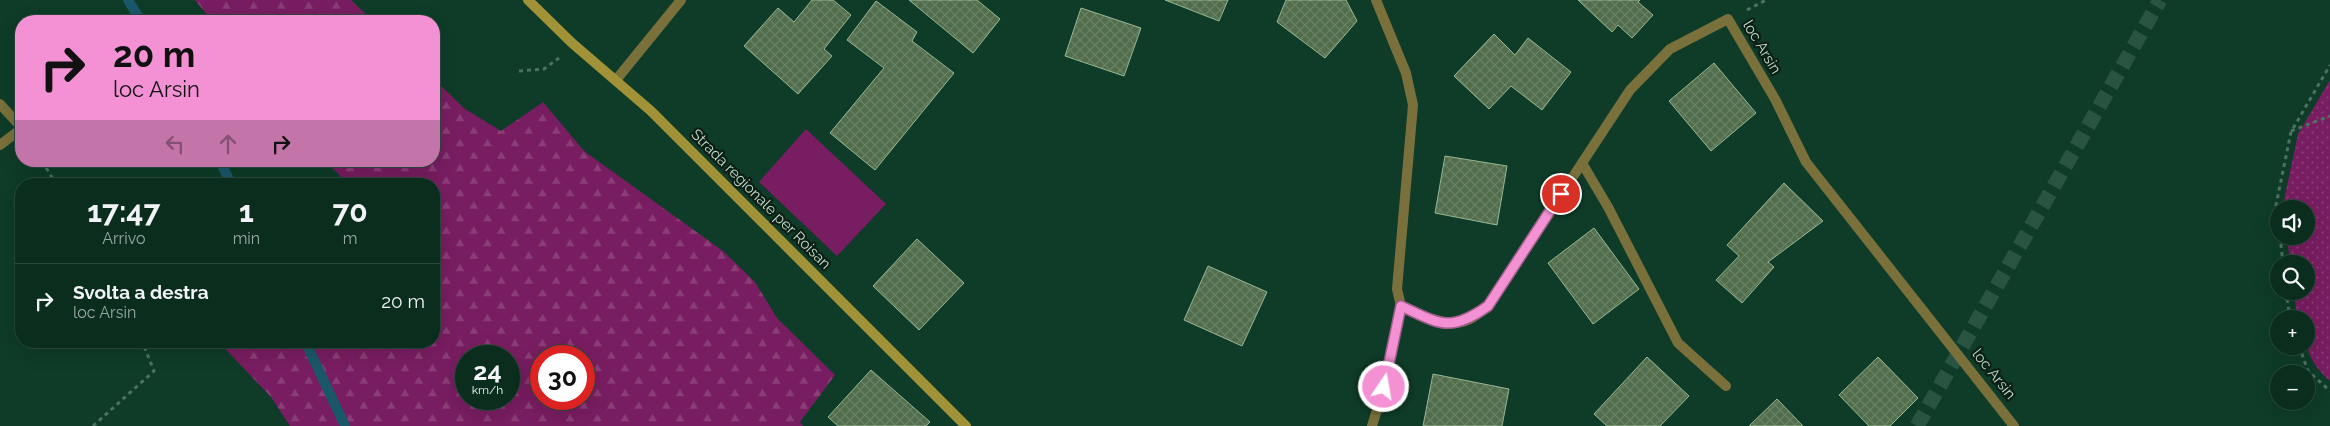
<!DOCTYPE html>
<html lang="it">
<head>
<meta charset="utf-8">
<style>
  body { margin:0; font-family:Raleway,sans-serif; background:#133527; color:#f1f3f6; height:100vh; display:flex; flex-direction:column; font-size:19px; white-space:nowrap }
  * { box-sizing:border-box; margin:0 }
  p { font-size:16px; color:#99a8a4 }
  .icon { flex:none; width:28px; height:28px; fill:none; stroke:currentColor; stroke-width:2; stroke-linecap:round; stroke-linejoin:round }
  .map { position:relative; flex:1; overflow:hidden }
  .panel { position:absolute; left:15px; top:178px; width:425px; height:170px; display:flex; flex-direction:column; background:#0a2d1e; border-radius:20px; box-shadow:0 5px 20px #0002,0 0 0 1px #2a493c }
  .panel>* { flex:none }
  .banner { position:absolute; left:15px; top:15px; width:425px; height:152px; border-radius:20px; box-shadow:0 5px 20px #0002,0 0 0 1px #2a493c; background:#f491d4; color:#111; overflow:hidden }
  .fabs { position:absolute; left:2270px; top:200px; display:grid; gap:10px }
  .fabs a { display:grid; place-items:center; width:45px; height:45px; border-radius:50%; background:#0a2d1e; box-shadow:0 5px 20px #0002,0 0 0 1px #2a493c; font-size:25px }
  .speed { position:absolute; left:455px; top:345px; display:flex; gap:10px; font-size:25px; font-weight:700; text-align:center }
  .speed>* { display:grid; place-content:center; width:65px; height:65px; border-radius:50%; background:#0a2d1e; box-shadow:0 5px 20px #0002,0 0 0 1px #2a493c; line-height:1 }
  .speed small { font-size:12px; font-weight:400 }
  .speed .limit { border:8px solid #d22; background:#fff; color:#111 }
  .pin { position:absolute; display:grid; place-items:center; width:42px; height:42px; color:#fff; margin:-21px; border:2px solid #fff; border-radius:50%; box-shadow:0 1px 5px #0007 }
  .me { position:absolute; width:55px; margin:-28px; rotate:12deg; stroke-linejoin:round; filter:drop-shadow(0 0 4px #0008) }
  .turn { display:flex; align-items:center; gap:18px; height:105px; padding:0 15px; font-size:22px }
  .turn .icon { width:65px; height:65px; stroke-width:2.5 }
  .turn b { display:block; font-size:35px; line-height:42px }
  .lanes { display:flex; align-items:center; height:48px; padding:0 15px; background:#0003; justify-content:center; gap:25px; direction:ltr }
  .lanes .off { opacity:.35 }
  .eta { display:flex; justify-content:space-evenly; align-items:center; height:85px; text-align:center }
  .eta b { font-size:30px; font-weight:700; line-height:35px }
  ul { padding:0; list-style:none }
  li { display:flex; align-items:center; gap:15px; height:75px; padding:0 15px; border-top:1px solid #2a493c }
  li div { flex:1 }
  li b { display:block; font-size:19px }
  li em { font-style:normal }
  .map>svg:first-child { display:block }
</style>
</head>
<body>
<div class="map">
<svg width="2330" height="426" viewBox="0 0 2330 426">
  <defs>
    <pattern id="forest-firs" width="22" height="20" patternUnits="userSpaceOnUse" patternTransform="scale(1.25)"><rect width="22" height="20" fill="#781d61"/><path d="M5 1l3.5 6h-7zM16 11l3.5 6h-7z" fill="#8a3d76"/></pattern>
    <pattern id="park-dots" width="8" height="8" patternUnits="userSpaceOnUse" patternTransform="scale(1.25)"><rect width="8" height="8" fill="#781d61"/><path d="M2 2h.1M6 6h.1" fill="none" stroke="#8a3d76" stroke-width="1.8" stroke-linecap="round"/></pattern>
    <pattern id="building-cross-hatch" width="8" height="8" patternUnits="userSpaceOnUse" patternTransform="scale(1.25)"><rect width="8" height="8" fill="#516d4b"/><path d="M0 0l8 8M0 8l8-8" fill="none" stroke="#688164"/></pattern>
  </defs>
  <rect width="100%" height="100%" fill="#0e3c28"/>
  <path fill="#781d61" d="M806,129L886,204L837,256L759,182Z"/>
  <path fill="url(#forest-firs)" fill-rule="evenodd" d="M195,0H351L373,21H212Z
    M434,79L465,109L501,131L543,102L584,151L723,251L755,282L777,318L835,375L800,422L803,426H290L271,397L218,341H434V184H344L342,178L326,161H434ZM466,356H509V399H466ZM541,356H584V399H541Z"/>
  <path fill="url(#park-dots)" d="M2330,80V381C2307,360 2306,349 2306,319H2297L2294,291H2306V264H2290L2287,236H2306V209H2283V205L2298,134Z"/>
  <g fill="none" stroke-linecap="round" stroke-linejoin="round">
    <path stroke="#1a5768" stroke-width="10" d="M128,0L141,21
      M220,161L231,184
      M305,341L345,426"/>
  </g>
  <path fill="url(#building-cross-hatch)" stroke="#98b792" d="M812,0H833L851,15L824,49L832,56L798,94L744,46L778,8L794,22Z
    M909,0H977L1000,19L973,53Z
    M1165,0H1228L1219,21Z
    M1286,0H1346L1357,21L1325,58L1277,22Z
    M1578,0H1640L1638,2L1653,15L1632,38L1618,25L1612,32Z
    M876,1L917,32L912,41L954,73L875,170L830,133L884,68L847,40Z
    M1081,8L1141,28L1124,76L1065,56Z
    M1494,34L1515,55L1528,38L1571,72L1542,110L1511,86L1489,109L1454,76Z
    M1714,63L1756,113L1711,151L1669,101Z
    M1445,156L1507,166L1497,225L1435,213Z
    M1784,183L1823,221L1768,262L1774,267L1742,303L1716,280L1739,256L1727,245Z
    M1594,228L1639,289L1593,324L1548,263Z
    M917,239L964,283L919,330L873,286Z
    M1208,266L1267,292L1242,346L1184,320Z
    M1647,357L1689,396L1660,426H1607L1594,414Z
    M1878,357L1918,398L1890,426H1869L1839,395Z
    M871,370L930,422L926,426H838L828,417Z
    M1433,374L1509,389L1502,426H1423Z
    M1777,399L1803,426H1749Z"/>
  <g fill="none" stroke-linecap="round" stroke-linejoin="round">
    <path stroke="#295441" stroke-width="15" stroke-dasharray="15 8" stroke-linecap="butt" d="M1917,426L2160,0"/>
    <path stroke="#4c7261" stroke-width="3" stroke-dasharray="4 4" stroke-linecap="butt" d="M1747,10L1766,0
      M519,71L544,69L559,58
      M2291,131L2330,116
      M42,161L56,184
      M2279,230L2276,205L2291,132L2330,65
      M2280,236L2283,264
      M2286,291L2290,319
      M2299,346L2308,371L2330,391
      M93,426L154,371L142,341"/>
    <path stroke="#79703b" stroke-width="10" d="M1582,163L1608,207L1678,343L1726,386"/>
    <path stroke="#79703b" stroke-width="10" d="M616,80L681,0
      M0,104L21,127
      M0,145L21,129
      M1401,306C1421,316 1445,330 1468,320C1475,317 1481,311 1488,306L1630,90L1670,49L1728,19L1775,99L1806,162L2014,426
      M1372,426L1384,387L1401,306L1397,289L1413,105L1406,73L1376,0"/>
    <path stroke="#a19237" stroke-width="10" d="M528,0L572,43L651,111L966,426"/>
  </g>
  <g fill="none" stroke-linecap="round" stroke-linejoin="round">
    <defs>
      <path id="route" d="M1384,387L1401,306C1440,324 1450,333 1488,306L1561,194"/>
    </defs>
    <use href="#route" stroke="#9f5e8a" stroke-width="12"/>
    <use href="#route" stroke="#f491d4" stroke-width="9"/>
  </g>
  <g text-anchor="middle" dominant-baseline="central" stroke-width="4.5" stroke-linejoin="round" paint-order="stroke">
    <g font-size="15" fill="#c4dbce" stroke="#0c1f15">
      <text transform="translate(1762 47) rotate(59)">loc Arsin</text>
      <text transform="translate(761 199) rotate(45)">Strada regionale per Roisan</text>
      <text transform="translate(1994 374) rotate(51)">loc Arsin</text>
    </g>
  </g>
</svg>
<div class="fabs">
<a><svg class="icon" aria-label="sound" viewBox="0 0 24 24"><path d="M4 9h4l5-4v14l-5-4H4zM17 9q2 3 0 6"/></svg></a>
<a><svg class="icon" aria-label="search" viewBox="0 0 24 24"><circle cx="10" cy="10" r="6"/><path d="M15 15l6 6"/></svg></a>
<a>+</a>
<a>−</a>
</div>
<div class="speed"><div>24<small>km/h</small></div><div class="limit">30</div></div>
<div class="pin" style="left:1561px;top:194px;background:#d93025"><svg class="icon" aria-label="arrive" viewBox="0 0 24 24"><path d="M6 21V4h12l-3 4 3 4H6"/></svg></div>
<svg class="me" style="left:1384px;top:387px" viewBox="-20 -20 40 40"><circle r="17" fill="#f491d4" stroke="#fff" stroke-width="3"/><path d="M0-11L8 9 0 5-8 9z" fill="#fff"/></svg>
<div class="banner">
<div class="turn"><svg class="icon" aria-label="right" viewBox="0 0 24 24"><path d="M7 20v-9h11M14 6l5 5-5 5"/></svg><div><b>20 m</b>loc Arsin</div></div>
<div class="lanes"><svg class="icon off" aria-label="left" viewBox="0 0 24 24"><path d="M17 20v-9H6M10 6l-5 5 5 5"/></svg><svg class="icon off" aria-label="ahead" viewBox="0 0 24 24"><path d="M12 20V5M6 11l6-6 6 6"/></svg><svg class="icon" aria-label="right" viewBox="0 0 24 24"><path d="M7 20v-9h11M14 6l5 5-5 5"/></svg></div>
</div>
<section class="panel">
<div class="eta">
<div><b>17:47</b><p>Arrivo</p></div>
<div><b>1</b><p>min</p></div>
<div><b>70</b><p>m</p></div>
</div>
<ul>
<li><svg class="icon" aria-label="right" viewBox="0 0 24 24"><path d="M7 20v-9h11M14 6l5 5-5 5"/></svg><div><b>Svolta a destra</b><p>loc Arsin</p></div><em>20 m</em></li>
</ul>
</section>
</div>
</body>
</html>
